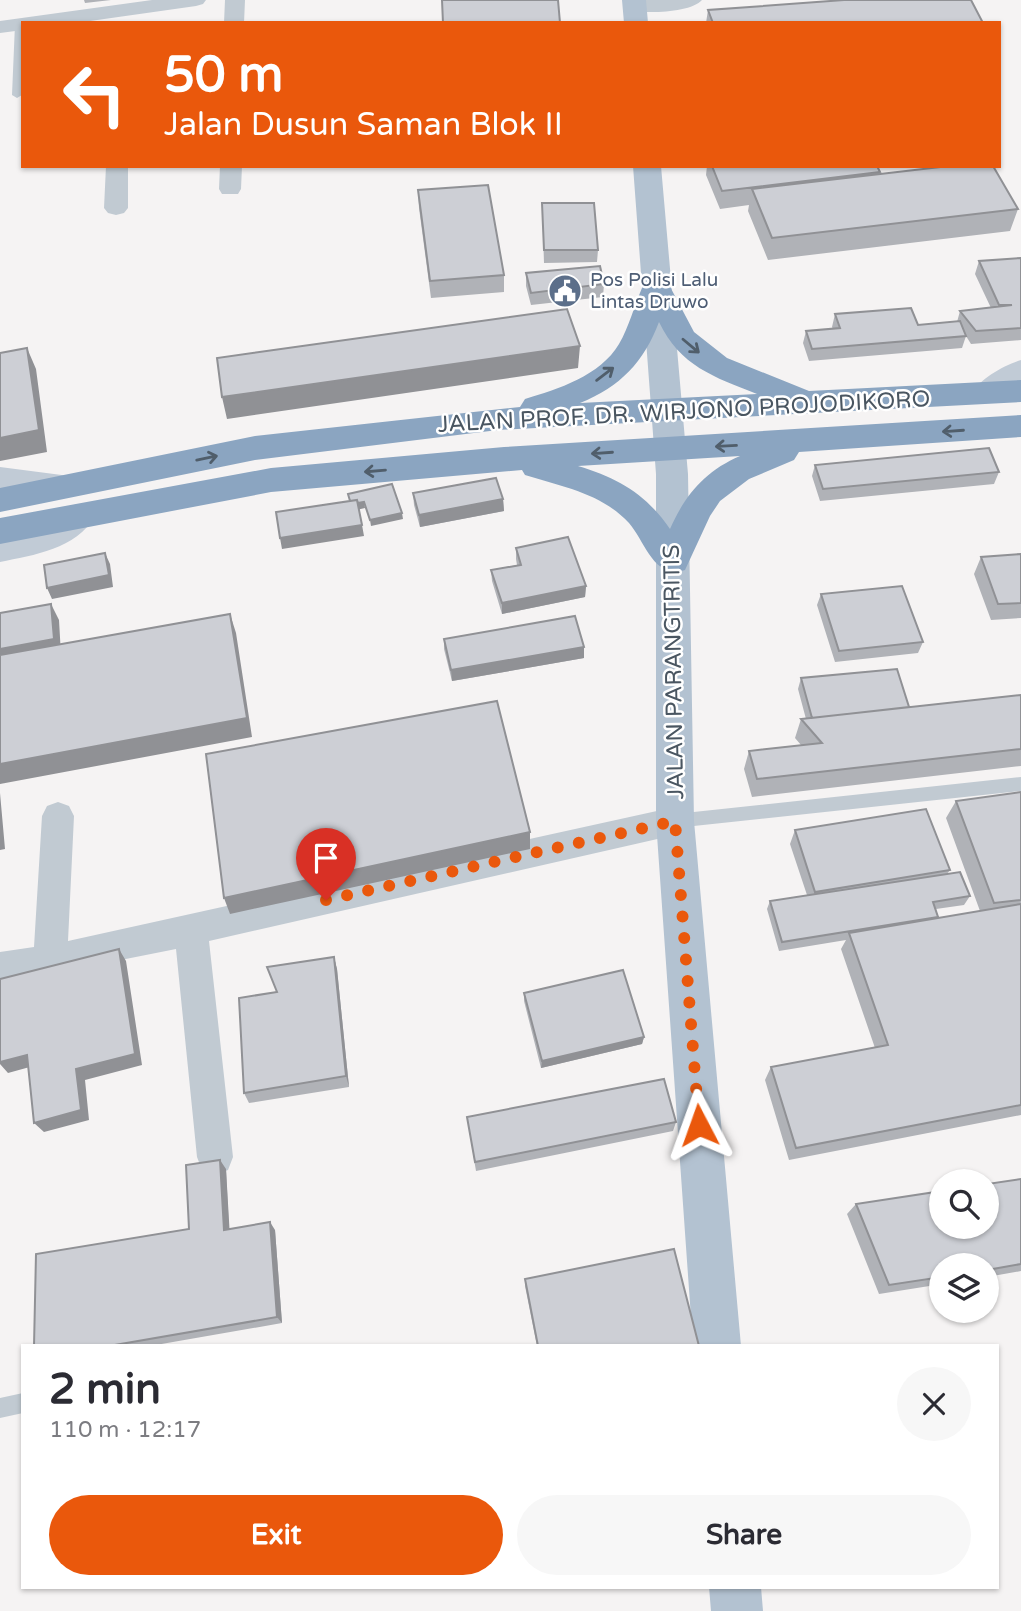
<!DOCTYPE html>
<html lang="en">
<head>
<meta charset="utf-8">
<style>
  body { margin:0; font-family:"Varela Round",sans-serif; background:#f7f7f7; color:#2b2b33; height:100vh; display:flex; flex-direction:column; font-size:26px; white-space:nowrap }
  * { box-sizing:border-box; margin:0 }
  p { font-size:23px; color:#7c7c81 }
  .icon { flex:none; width:38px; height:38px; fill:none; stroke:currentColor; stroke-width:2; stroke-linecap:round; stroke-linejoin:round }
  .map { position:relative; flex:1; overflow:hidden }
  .drawer { position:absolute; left:21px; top:1344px; width:978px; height:245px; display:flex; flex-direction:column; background:#fff; border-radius:0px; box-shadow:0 2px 5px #0004 }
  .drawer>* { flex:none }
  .guide { position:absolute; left:21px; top:21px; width:980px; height:147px; border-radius:0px; box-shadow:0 2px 5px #0004; background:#ea580c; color:#fff; overflow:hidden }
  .buttons { position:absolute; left:929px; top:1169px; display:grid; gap:14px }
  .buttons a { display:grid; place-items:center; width:70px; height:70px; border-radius:50%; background:#fff; box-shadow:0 2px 5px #0004; font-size:35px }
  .pin { position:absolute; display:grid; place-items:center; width:60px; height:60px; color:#fff; margin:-72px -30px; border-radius:50% 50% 50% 0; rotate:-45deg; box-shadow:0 0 7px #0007 }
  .pin .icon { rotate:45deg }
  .me { position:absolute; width:77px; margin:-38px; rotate:356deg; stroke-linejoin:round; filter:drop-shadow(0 0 5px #0008) }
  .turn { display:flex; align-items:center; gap:24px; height:147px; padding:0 28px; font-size:32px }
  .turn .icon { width:91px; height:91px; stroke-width:2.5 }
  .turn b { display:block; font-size:49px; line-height:60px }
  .round { display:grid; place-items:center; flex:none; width:74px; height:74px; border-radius:37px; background:#f7f7f7 }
  .head { display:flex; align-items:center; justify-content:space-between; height:119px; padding:0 28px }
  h1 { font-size:42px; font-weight:700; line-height:52px }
  .primary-button { display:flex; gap:14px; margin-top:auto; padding:14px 28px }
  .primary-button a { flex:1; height:80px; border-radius:42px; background:#ea580c; color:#fff; font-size:28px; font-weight:700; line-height:80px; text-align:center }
  .primary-button a+a { background:#f7f7f7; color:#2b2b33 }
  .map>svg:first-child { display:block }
</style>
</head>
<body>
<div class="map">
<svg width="1021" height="1611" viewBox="0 0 1021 1611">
  <rect width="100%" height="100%" fill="#f5f3f3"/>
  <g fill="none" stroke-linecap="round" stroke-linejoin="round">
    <path fill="#c1cad2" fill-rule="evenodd" d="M20,21L24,23L22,95L17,98L12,95L15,24Z
      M1021,777V791L675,828L669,826L667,821L669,816L675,814Z
      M23,1393V1413L0,1418V1398Z"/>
    <path fill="#c1cad2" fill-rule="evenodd" d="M152,0H206L203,4L196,6L76,23H23V30L0,33V21Z
      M225,0H245L244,23H224Z
      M635,0H702C691,13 644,14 628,10L625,6L628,2Z
      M106,166H128V208L124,213L116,215L108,213L104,208Z
      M220,166H242L241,189L238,194H222L219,189Z
      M58,802L69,806L74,816L68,941L675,807L686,811L691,821L686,831L675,835L209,941L233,1157L228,1170L215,1175L202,1170L197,1157L176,949L0,984V952L34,947L42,816L47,806Z"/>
    <path fill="#c1cbd6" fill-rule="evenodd" d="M1021,360V386C1006,396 995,407 976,402L971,394C980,379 1004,365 1021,360Z
      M0,467L77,477L81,486L77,495L65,498L0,491Z
      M78,504L90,507L95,516C76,549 34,555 0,562V536L35,529L66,507Z"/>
    <path fill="#b3c2d1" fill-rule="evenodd" d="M622,0H646L648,23H624Z
      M633,166H661L688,474L694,821L741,1346H693L656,821V474Z
      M709,1587H761L763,1611H711Z"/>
    <path fill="#8ba5c1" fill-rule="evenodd" d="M657,278L667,281L694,332L727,358L809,391L1021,380V402L498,430L255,460L0,512V488L255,436L520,407L525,399C558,389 600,376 619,344C629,327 634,306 642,288L647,281ZM659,322C680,366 714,377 757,394L580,403C620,387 644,362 659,322Z
      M1021,415V437L799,452L794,460L749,479L720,501L710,516L685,570C654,580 646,543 629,523C601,493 563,487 525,475L522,470L271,492L0,544V518L271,468L504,447ZM740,456C705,471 685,495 670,529C646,494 618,478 578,466Z"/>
  </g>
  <path fill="#b0b2b7" d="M84,0H111L85,3Z
    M708,10L983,23H706Z
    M707,166H877L880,172V174L1018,209L1010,231L768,260L748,211L749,205L720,209L706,175Z
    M418,190L504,275V292L431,298L419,208Z
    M542,203L598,250L597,262L544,263Z
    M1021,258V340L971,344L966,336L962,348L809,361L803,343L806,331L833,329L832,327L835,314L918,325L957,322L960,311L991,308L975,274L979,261Z
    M526,273L604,284L603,297L531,305L526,286Z
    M815,465L999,472L994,484L820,501L812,476Z
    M413,493L503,499L504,511L420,527L414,505Z
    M516,548L586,586L585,597L502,614L492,581L491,570L517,565L516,559Z
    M1021,554V618L991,620L974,574L981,557Z
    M821,594L923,642L918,653L835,662L817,605Z
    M444,639L584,647V658L452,681L444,649Z
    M801,678L909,707L1021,695V766L752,797L744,769L749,751L801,745L795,738L801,719H806L798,689Z
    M1021,792V1115L789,1160L765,1080L771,1067L875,1048L841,949L846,940L779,951L767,909L770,901L807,895L790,844L795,830L950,870L947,874L970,896L964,905L936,909L938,918L980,911L946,818L956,801Z
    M334,957L337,969L349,1087L249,1103L244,1093L276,992Z
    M524,993L644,1037L642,1044L541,1068L524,1001Z
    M467,1117L676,1122L673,1131L476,1171Z
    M226,1169L229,1229L275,1230L282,1323L150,1346H34L189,1229Z
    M1021,1179V1271L987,1277V1265H942V1284L879,1294L847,1214L856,1204Z
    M525,1279L699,1346H537L525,1286Z"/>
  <path fill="#909195" d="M580,346L578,368L227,419L222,397Z
    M27,348L36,369L47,452L0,461V438Z
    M503,499L504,511L420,527L419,515Z
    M364,502L365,508L352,511L351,505Z
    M402,513L403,519L371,526L370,520Z
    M362,525L364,536L282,549L280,538Z
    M105,553L110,564L113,587L52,599L47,588Z
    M586,586L585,597L502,614V603Z
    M51,604L59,620L61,655L0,666V649Z
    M230,614L236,633L252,737L0,784V764Z
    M584,647V658L452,681L451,670Z
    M0,793L5,849L0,850Z
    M530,832V849L230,914L224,898Z
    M119,949L126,961L142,1065L85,1080L89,1120L44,1132L34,1123L76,1069Z
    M334,957L337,969L349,1087L346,1076Z
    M644,1037L642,1044L541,1068L542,1061Z
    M27,1055L37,1065L8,1073L0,1064V1062Z
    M220,1160L226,1169L230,1238L224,1230Z
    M270,1222L275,1230L282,1323L277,1317Z"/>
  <path fill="#cdcfd5" stroke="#909195" stroke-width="2" d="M442,0H558L560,23H443Z
    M844,0H971L983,23H713L708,10Z
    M712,166H877L880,172L722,191Z
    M949,166H993L1018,209L772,238L752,189Z
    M488,185L504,275L430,281L418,190Z
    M542,203H594L598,250H544Z
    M1021,258V328L976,331L960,311L1012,305H999L979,261Z
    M600,266L604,284L531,293L526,273Z
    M911,308L918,325L960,321L966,336L812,349L806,331L840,328L835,314Z
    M567,309L580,346L222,397L217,358Z
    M27,348L39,430L0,438V353Z
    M989,448L999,472L823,489L815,465Z
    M496,478L503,499L419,515L413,493Z
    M392,484L402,513L370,520L364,502L358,503L357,500L350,501L348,494Z
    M357,500L362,525L280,538L276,512Z
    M568,537L586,586L502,603L491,570L521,565L516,548Z
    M105,553L109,575L47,588L44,565Z
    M1021,554V603L998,604L981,557Z
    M902,586L923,642L839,651L821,594Z
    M51,604L54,639L0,649V613Z
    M230,614L247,718L0,764V655Z
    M575,616L584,647L451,670L444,639Z
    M897,669L909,707L812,718L801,678Z
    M1021,695V749L757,779L749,751L822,743L801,719Z
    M497,701L530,832L224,898L206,754Z
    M1021,792V900L994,903L956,801Z
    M926,809L950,870L815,892L795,830Z
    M960,872L970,896L933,902L938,917L782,942L770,901Z
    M1021,904V1105L796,1148L771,1067L888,1045L849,933Z
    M119,949L135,1054L76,1069L81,1110L34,1123L27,1055L0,1062V979Z
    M334,957L346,1076L244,1093L239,998L277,992L267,967Z
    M623,970L644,1037L542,1061L524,993Z
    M664,1079L676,1122L475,1162L467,1117Z
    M220,1160L224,1230L270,1222L277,1317L109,1346H34L36,1254L189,1229L186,1165Z
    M1021,1179V1264L987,1270V1265H942V1277L889,1285L856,1204L942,1191V1227H987V1184Z
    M674,1249L699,1346H538L525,1279Z"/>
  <defs><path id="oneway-shaft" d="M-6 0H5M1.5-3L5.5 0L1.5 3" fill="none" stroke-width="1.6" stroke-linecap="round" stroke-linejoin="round" transform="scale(1.75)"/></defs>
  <g stroke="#505e6b">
    <use href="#oneway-shaft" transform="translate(691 346) rotate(40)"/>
    <use href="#oneway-shaft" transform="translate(605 374) rotate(-37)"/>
    <use href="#oneway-shaft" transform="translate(953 431) rotate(176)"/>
    <use href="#oneway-shaft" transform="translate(726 446) rotate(177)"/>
    <use href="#oneway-shaft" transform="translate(602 453) rotate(176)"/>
    <use href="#oneway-shaft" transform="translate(207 458) rotate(-12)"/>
    <use href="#oneway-shaft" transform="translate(375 471) rotate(175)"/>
  </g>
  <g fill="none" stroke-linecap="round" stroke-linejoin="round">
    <path stroke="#ea580c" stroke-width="12" stroke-dasharray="0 21.6" d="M326,900L675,821L699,1125"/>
  </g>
  <defs>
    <symbol id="civic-disc" viewBox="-11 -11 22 22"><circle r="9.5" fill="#5c6f8a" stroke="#fff"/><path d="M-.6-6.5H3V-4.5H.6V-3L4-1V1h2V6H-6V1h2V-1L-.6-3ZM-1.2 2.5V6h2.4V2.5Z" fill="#fff"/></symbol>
  </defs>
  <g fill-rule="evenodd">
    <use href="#civic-disc" x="546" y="272" width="38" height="38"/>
  </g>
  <g text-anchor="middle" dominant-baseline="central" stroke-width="5" stroke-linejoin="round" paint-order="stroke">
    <g font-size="19" fill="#4e5e75" stroke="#fff" text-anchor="start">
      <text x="590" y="280">Pos Polisi Lalu<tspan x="590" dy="22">Lintas Druwo</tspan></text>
    </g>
    <g font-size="23" fill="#4a5661" stroke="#fff">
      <text transform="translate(684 412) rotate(-3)">JALAN PROF. DR. WIRJONO PROJODIKORO</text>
      <text transform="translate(674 672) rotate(-91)">JALAN PARANGTRITIS</text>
    </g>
  </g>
</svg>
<div class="buttons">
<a><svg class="icon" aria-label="search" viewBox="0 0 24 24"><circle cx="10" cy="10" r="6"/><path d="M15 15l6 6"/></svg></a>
<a><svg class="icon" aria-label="layers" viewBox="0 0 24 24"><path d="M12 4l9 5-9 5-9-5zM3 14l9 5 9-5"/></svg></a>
</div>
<div class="pin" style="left:326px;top:900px;background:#d93025"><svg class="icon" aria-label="arrive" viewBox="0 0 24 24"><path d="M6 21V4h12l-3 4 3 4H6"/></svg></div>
<svg class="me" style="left:699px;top:1125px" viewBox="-20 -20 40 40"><path d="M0-17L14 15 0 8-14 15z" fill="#ea580c" stroke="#fff" stroke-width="4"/></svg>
<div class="guide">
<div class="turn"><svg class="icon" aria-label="left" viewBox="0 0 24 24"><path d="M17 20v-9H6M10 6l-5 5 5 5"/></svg><div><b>50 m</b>Jalan Dusun Saman Blok II</div></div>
</div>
<section class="drawer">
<div class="head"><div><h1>2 min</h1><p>110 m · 12:17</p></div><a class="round"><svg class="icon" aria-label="close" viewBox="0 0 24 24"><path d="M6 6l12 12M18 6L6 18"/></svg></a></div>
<div class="primary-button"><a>Exit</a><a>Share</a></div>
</section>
</div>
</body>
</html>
